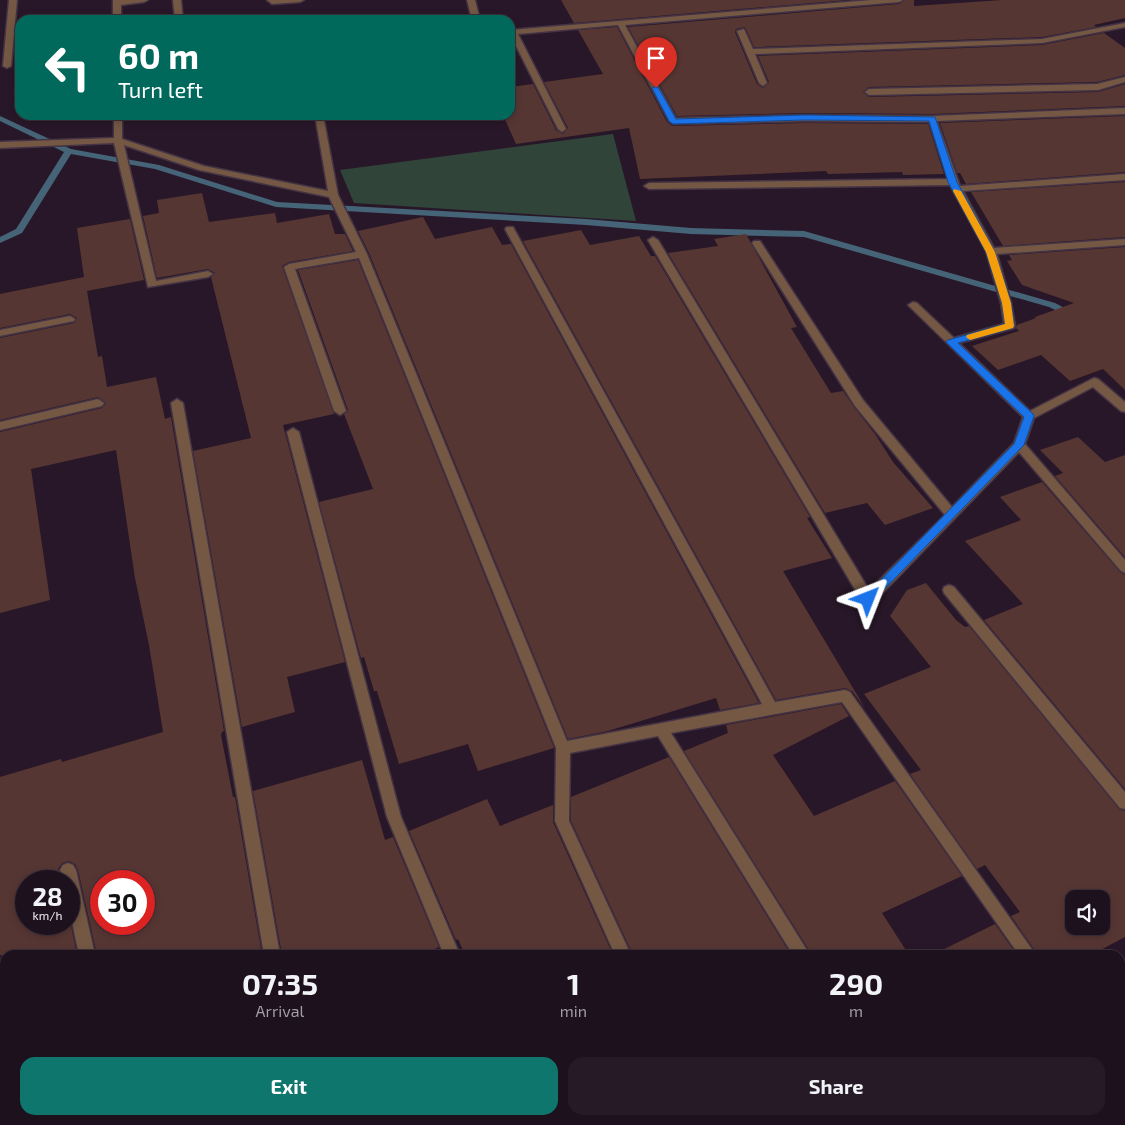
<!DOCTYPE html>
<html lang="en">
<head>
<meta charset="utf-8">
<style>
  body { margin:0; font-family:"Exo 2",sans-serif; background:#261a27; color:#f1f3f6; height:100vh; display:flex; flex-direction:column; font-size:19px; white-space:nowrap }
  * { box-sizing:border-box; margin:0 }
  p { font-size:16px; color:#a19da4 }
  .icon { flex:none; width:28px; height:28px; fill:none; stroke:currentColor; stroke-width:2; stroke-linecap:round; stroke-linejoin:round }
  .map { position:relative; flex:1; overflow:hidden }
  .details { position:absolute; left:0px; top:950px; width:1125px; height:175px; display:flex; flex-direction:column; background:#1e111e; border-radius:15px 15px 0 0; box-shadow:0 2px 8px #0003,0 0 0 1px #3c313c }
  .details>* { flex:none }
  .hud { position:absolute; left:15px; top:15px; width:500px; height:105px; border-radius:15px; box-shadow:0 2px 8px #0003,0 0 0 1px #3c313c; background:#00695c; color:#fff; overflow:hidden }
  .controls { position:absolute; left:1065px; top:890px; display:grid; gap:10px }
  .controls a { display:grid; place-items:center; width:45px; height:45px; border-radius:10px; background:#1e111e; box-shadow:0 2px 8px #0003,0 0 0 1px #3c313c; font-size:25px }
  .speed { position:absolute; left:15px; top:870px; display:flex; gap:10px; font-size:25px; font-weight:700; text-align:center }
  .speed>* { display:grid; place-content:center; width:65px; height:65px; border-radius:50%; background:#1e111e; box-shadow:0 2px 8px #0003,0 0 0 1px #3c313c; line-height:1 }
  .speed small { font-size:12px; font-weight:400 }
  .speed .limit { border:8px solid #d22; background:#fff; color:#111 }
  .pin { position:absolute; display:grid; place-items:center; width:42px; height:42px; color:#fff; margin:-51px -21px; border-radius:50% 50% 50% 0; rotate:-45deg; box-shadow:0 0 5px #0007 }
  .pin .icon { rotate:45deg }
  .me { position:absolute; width:55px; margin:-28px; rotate:45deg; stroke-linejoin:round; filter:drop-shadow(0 0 4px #0008) }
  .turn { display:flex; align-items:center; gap:18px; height:105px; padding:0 20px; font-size:22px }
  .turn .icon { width:65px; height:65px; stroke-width:2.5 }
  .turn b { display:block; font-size:35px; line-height:42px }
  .eta { display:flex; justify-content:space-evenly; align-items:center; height:85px; text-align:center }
  .eta b { font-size:30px; font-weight:700; line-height:35px }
  .button { display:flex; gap:10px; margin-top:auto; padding:10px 20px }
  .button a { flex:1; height:58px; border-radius:15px; background:#0f766e; color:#fff; font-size:20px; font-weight:700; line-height:58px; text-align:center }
  .button a+a { background:#261a27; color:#f1f3f6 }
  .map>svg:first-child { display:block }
</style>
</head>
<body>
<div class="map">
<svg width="1125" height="1125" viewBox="0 0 1125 1125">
  <rect width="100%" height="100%" fill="#281728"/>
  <path fill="#314439" d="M613,134L636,221L354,203L340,170Z"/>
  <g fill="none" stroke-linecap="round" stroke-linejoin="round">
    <path fill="#466477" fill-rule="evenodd" d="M0,116L71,149L159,165L277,202L586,219L691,228L804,231L1055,303L1078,315L1076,317H1070L1049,307L804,237L691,234L586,225L276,207L155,169L71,154L22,233L0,243V237L16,229L64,152L0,121Z"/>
  </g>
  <path fill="#563633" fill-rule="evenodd" d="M561,0H848L574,23Z
    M905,0H914V6L1002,0H1125V18L1094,25L1096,27L1042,37L754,47L745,27L736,29L735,32L757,84L763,88L769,82L758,56L1042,45L1104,33L1125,48V75L1097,82L869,87L863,92L869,97L1098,92L1125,84V106L932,114L804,113L677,116L628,27L899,4Z
    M617,27L667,122L672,126L804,123L928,124L944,174L903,175L902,172L828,174L826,171L640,179L629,128L516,144L503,115H510V87L533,84L556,130L563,134L568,128L544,82L603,74L578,30Z
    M1125,116V172L966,184L960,173H957L940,123Z
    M1125,182V237L1003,246L971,192Z
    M202,193L209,222L275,213L277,223L329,214L335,234H345L353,251L289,262L282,266L334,414L283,425L345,662L287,677L295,712L242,727L193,451L251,438L211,277L215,273L208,269L157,278L143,216L159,213L157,200Z
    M423,217L435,239L492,227L502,245L511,244L759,703L720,710L716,698L608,731L568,739L369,253L358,231Z
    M130,219L144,280L87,291L98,357L102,356L107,387L156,377L165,419L171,417L224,731L222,732L221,735L233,797H235L262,955H97L78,870L75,864L69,861L62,863L58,869L61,881H26V924H69V916L77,955H0V777L61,759L62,762L163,732L149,645L135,578L116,450L31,469L50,600L0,613V432L102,408L106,403L98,397L0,420V338L74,323L77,318L70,314L0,328V294L84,277L77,228ZM101,881H144V924H101Z
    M581,230L590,245L639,236L651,256H655L810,517L807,518L832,558L783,571L865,708L852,691L845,688L776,700L523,241Z
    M746,234L797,327L791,328L831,393L843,391L854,407L875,434L893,462L933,508L885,525L867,503L825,513L668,253L718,246L714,239Z
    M1125,247V390L1103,369L1070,381L1041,355L998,370L972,346L1019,331L1016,328L1017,325L1036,318L1035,317L1074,303L1022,285L1007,261L1012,260L1009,255Z
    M358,260L554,748L478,771L468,744L399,764L377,691H374L364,657L361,658L319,502L373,489L344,414L348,410L298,270Z
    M1078,437L1105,462L1125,455V557L1055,476L1063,473L1040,450Z
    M1042,482L1120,572L1125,575V789L984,620L1023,604L965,541L1021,520L1000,497Z
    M926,583L956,620L965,627L969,626L1119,809L1125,811V937L1091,955H1038L1011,916L1020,912L985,865L977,869L910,774L921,770L864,694L931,667L890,616L907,590ZM1074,899H1101V926H1074Z
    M841,704L849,716L773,755L814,816L895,781L962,876L882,913L909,955H812L684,751L728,733L726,725Z
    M669,757L791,955H633L571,821V797Z
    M362,760L385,840L393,837L439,947L421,955H282L253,791Z
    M487,799L500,826L553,805V822L613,955H465L458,939L456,940L409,831Z
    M995,924L1017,955H932Z"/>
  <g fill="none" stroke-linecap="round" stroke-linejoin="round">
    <defs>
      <path id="minor" d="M9,0H17L11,66L7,68L3,66Z
        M113,0H148L144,2L121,5V20H113Z
        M173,0H181L183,20H175Z
        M267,0H304L300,2L272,4Z
        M467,0H475L480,20H472Z
        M871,0H903L899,2L625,25L676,118L804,115L932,116L1125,108V114L937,121L960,186L1125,174V180L963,191L994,248L1125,239V245L997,254L1011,303L1015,326L1014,328L959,343L1030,411L1094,378L1098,379L1125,402V412L1121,411L1093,387L1034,418L1025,444L1125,560V573L1121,571L1019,452L873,603H863L648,240L653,237L658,240L869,590L945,515L855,406L752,243L754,241H760L863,400L952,507L1014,443L1023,417L908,305L913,302L917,303L954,338L1004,324L1001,303L986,251L950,185L649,189L644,186L649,183L948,179L929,122L804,121L673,124L669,121L618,25L518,34L566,129L562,132L558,129L510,34V30Z
        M1125,23V27L1042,43L755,54L767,83L763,86L759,83L737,31L744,29L753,49L1042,39Z
        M1125,77V82L1098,90L869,95L865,92L869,89L1097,84Z
        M19,88L20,94L16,93L15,91Z
        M114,115H122V139L204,166L328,191L315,115H323L338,195L367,254L567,741L762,704L505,229L507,227H513L775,702L845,690L850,692L1036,955H1019L842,702L671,733L810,955H793L658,736L570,753L569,821L631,955H615L555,821L556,748L359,258L295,269L346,411L340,415L334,411L284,267L289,264L356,252L329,197L199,170L124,145L156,281L208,271L213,274L208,277L148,287L114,143L0,148V142L114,138Z
        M70,316L75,319L74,321L0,336V330Z
        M98,399L104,403L102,406L0,430V422Z
        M177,399L183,403L280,955H264L171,403Z
        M293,428L299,432L401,817L460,955H444L387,817L287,432Z
        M949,585L954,587L1125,792V809L1120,808L944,593L943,590L944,587Z
        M68,863L73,865L76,870L95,955H79L69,908V881H63L60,870L63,865Z
        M5,1017V1033L0,1035V1019Z
        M1120,1076L1125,1079V1101L1120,1098Z
        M111,1120H129L130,1125H112Z
        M291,1120H309L311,1125H293Z
        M512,1120H530L532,1125H514Z
        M690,1120H708L710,1125H692Z
        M896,1120H915L917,1125H898Z"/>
    </defs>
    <use href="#minor" stroke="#434" stroke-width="3"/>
    <use href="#minor" fill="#745844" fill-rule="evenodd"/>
  </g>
  <path fill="#1a73e8" stroke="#114b97" d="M653,87H658L676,119L804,115L935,117L957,182L995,252L1011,303L1014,326L1013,328L958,343L1033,414L1034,416L1024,445L872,602H864L862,599L1014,444L1024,417L946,342L948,340L1005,324L1002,303L986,252L948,182L929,121L804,120L673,124L669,121L652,88Z"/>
  <path fill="#f59e0b" d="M954,189L961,191L995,252L1011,303L1014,326L1013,328L970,340L966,337L967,335L1005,324L1002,303L986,252L953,191Z"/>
</svg>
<div class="controls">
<a><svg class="icon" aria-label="sound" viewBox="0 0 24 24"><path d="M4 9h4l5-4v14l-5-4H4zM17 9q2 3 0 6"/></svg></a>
</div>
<div class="speed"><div>28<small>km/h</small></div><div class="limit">30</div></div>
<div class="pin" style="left:656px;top:88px;background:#d93025"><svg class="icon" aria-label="arrive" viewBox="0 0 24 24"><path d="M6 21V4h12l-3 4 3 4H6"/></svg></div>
<svg class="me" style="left:868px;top:599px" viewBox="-20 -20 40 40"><path d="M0-17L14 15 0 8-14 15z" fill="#1a73e8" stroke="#fff" stroke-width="4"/></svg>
<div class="hud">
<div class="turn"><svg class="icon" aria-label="left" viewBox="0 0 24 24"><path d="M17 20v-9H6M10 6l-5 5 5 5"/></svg><div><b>60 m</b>Turn left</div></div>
</div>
<section class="details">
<div class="eta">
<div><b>07:35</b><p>Arrival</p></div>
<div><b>1</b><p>min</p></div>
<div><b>290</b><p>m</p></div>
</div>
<div class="button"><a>Exit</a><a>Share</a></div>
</section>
</div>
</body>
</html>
